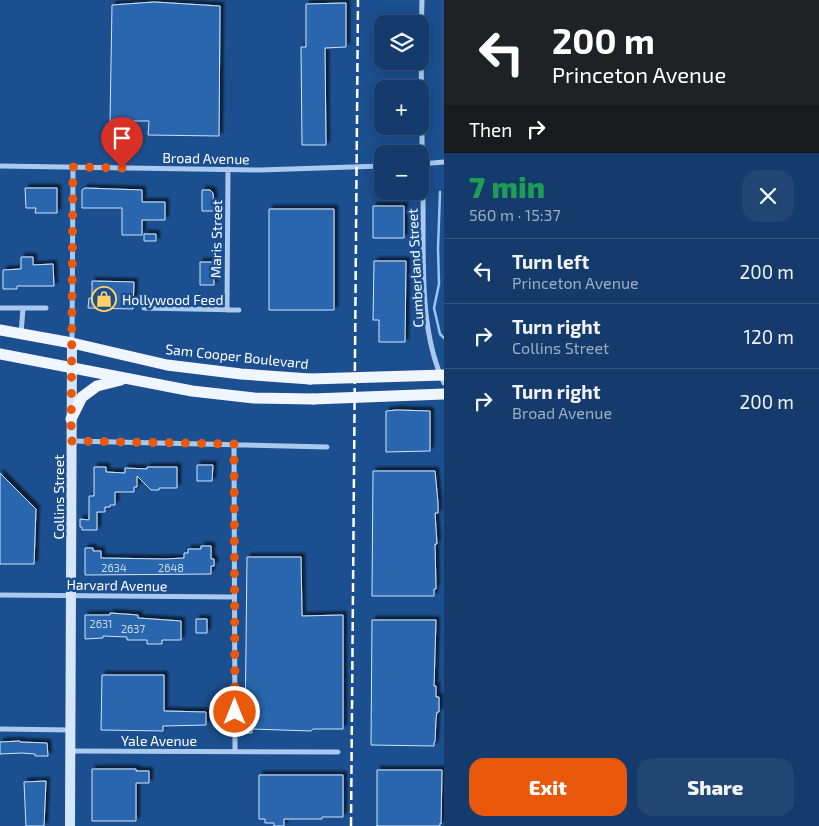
<!DOCTYPE html>
<html lang="en">
<head>
<meta charset="utf-8">
<style>
  body { margin:0; font-family:"Exo 2",sans-serif; background:#214673; color:#f1f3f6; height:100vh; display:flex; flex-direction:column; font-size:19px; white-space:nowrap }
  * { box-sizing:border-box; margin:0 }
  p { font-size:16px; color:#9dadc1 }
  .icon { flex:none; width:28px; height:28px; fill:none; stroke:currentColor; stroke-width:2; stroke-linecap:round; stroke-linejoin:round }
  .map { position:relative; flex:1; overflow:hidden }
  .details { display:flex; flex-direction:column; background:#143b6b; width:375px }
  .details>* { flex:none }
  .guide { background:#202124; color:#fff; overflow:hidden }
  .fabs { position:absolute; left:374px; top:15px; display:grid; gap:10px }
  .fabs a { display:grid; place-items:center; width:55px; height:55px; border-radius:10px; background:#143b6b; box-shadow:0 2px 12px #0003,0 0 0 1px #33557e; font-size:25px }
  .pin { position:absolute; display:grid; place-items:center; width:42px; height:42px; color:#fff; margin:-51px -21px; border-radius:50% 50% 50% 0; rotate:-45deg; box-shadow:0 0 5px #0007 }
  .pin .icon { rotate:45deg }
  .me { position:absolute; width:55px; margin:-28px; rotate:0deg; stroke-linejoin:round; filter:drop-shadow(0 0 4px #0008) }
  .turn { display:flex; align-items:center; gap:18px; height:105px; padding:0 25px; font-size:22px }
  .turn .icon { width:65px; height:65px; stroke-width:2.5 }
  .turn b { display:block; font-size:35px; line-height:42px }
  .then { display:flex; align-items:center; height:48px; padding:0 25px; background:#0003; gap:10px; font-size:19px }
  .round { display:grid; place-items:center; flex:none; width:52px; height:52px; border-radius:15px; background:#214673 }
  .summary { display:flex; align-items:center; justify-content:space-between; height:85px; padding:0 25px }
  h1 { font-size:30px; font-weight:800; line-height:38px; color:#1e9e55 }
  .primary-button { display:flex; gap:10px; margin-top:auto; padding:10px 25px }
  .primary-button a { flex:1; height:58px; border-radius:15px; background:#ea580c; color:#fff; font-size:20px; font-weight:800; line-height:58px; text-align:center }
  .primary-button a+a { background:#214673; color:#f1f3f6 }
  ul { padding:0; list-style:none }
  li { display:flex; align-items:center; gap:15px; height:65px; padding:0 25px; border-top:1px solid #33557e }
  li div { flex:1 }
  li b { display:block; font-size:19px }
  li em { font-style:normal }
  main { display:flex; flex:1; min-height:0 }
  .map>svg:first-child { display:block }
</style>
</head>
<body>
<main>
<div class="map">
<svg width="444" height="826" viewBox="0 0 444 826">
  <defs>
    <filter id="shadow"><feDropShadow dx="3.5" dy="-3.5" stdDeviation="1" flood-color="#0009"/></filter>
  </defs>
  <rect width="100%" height="100%" fill="#1b4f8f"/>
  <g fill="none" stroke-linecap="round" stroke-linejoin="round">
    <path stroke="#9cc4f0" stroke-width="2.5" d="M440,192L438,248L439,284L434,308L440,334L444,338"/>
  </g>
  <path fill="#2a66ad" stroke="#cfe3fa" filter="url(#shadow)" d="M154,2L220,6L219,136L148,135L149,121H110L112,5Z
    M346,3V47L325,48L326,145H302L301,47H306V4Z
    M25,188H57V213H35L36,208H26Z
    M85,188L142,190V202H165V220H142V235H122V208H82V190Z
    M202,190H210L213,193L214,211H202Z
    M373,206H404V238H373Z
    M269,209H334V310H269Z
    M144,234H156V241H144Z
    M21,257H33V265L53,264L54,286H17V289H3V270L21,269Z
    M374,261H406L405,342H379V320H373Z
    M200,262H214V285H200Z
    M92,281L134,282L133,309L88,308L89,298H92Z
    M397,410L430,411V451L386,452V411Z
    M197,465H213L212,481H197Z
    M94,467H106V472L125,473V468L147,469V467H177V488H159V490H151L137,476V487H134V492H115V505H110V507H105V512H97V530H82V527H80V519L89,520V496H94Z
    M373,471H435L438,503V513H435L437,544H435L436,589H434V596H372Z
    M0,473L36,509L34,564H0Z
    M201,546H211V559H214V566H211V574L85,575V548H93V551H101V558L165,559L184,558V553H188V549H201Z
    M247,557H301L302,616L343,615V729H313L311,731L252,729V733H245Z
    M110,613L138,615V618L181,621V640H162V644H147V640H127V637L103,636V638L85,639V615H110Z
    M196,619H207V633H196Z
    M372,620H436L434,686H436V697H439V712H437L436,718L435,742H434V746L371,745Z
    M102,675H164V711L206,712V725L163,726V731L101,730Z
    M20,741V742L47,743L48,756H35V754L22,753L0,754V742Z
    M92,769H136V771H149V783H136V821H92Z
    M377,770H442L441,824L440,823V826H377Z
    M259,775H343V817H322V819H284V826H274V823H265V819H259Z
    M46,781L44,826H26L24,782Z"/>
  <g fill="none" stroke-linecap="round" stroke-linejoin="round">
    <path stroke="#a9c9ee" stroke-width="5" d="M422,0C420,65 422,130 423,195C424,254 418,329 444,383
      M420,164L444,162
      M0,166L260,170L382,166
      M0,308H46
      M144,308L239,310
      M227,310L228,169
      M21,334L23,308
      M72,342L73,167
      M72,441L327,447
      M234,444L235,751
      M0,595L234,597
      M0,729L71,730
      M71,751L338,752"/>
    <path stroke="#d6e6fa" stroke-width="10" d="M70,826L72,343"/>
    <path stroke="#f0f6ff" stroke-width="11" d="M0,330L72,343L167,365L241,374L310,379
      M0,354L192,391L254,398L313,399
      M71,419L82,397L97,386L121,380"/>
    <path stroke="#fff" stroke-width="2.5" stroke-dasharray="9 4" stroke-linecap="butt" d="M351,826L358,0"/>
    <path stroke="#f0f6ff" stroke-width="11" d="M310,379L444,375
      M313,399L444,394"/>
  </g>
  <g fill="none" stroke-linecap="round" stroke-linejoin="round">
    <path stroke="#ea580c" stroke-width="9" stroke-dasharray="0 16.2" d="M122,168L73,167L71,441L234,444L235,712"/>
  </g>
  <defs>
    <symbol id="shop-ring" viewBox="-11 -11 22 22"><circle r="9.5" fill="#1b4f8f" stroke="#ffd166" stroke-width="1.5"/><path d="M-5-2.5h2.3a2.7 3.5 0 0 1 5.4 0H5L5.5 6h-11ZM-1.5-2.5h3a1.5 2.3 0 0 0-3 0Z" fill="#ffd166"/></symbol>
  </defs>
  <g fill-rule="evenodd">
    <use href="#shop-ring" x="90" y="285" width="28" height="28"/>
  </g>
  <g text-anchor="middle" dominant-baseline="central" stroke-width="5" stroke-linejoin="round" paint-order="stroke">
    <g font-size="11" fill="#cad9ea">
      <text x="114" y="567">2634</text>
      <text x="171" y="567">2648</text>
      <text x="101" y="623">2631</text>
      <text x="133" y="628">2637</text>
    </g>
    <g font-size="14" fill="#fff" stroke="#1b4f8f">
      <text transform="translate(206 158) rotate(1)">Broad Avenue</text>
      <text transform="translate(216 239) rotate(-89)">Maris Street</text>
      <text transform="translate(415 268) rotate(-93)">Cumberland Street</text>
      <text transform="translate(237 356) rotate(6)">Sam Cooper Boulevard</text>
      <text transform="translate(58 497) rotate(-90)">Collins Street</text>
      <text transform="translate(117 585) rotate(1)">Harvard Avenue</text>
      <text x="159" y="740">Yale Avenue</text>
    </g>
    <g font-size="14" fill="#fff" stroke="#1b4f8f" text-anchor="start">
      <text x="122" y="299">Hollywood Feed</text>
    </g>
  </g>
</svg>
<div class="fabs">
<a><svg class="icon" aria-label="layers" viewBox="0 0 24 24"><path d="M12 4l9 5-9 5-9-5zM3 14l9 5 9-5"/></svg></a>
<a>+</a>
<a>−</a>
</div>
<div class="pin" style="left:122px;top:168px;background:#d93025"><svg class="icon" aria-label="arrive" viewBox="0 0 24 24"><path d="M6 21V4h12l-3 4 3 4H6"/></svg></div>
<svg class="me" style="left:235px;top:712px" viewBox="-20 -20 40 40"><circle r="17" fill="#ea580c" stroke="#fff" stroke-width="3"/><path d="M0-11L8 9 0 5-8 9z" fill="#fff"/></svg>
</div>
<section class="details">
<div class="guide">
<div class="turn"><svg class="icon" aria-label="left" viewBox="0 0 24 24"><path d="M17 20v-9H6M10 6l-5 5 5 5"/></svg><div><b>200 m</b>Princeton Avenue</div></div>
<div class="then">Then<svg class="icon" aria-label="right" viewBox="0 0 24 24"><path d="M7 20v-9h11M14 6l5 5-5 5"/></svg></div>
</div>
<div class="summary"><div><h1>7 min</h1><p>560 m · 15:37</p></div><a class="round"><svg class="icon" aria-label="close" viewBox="0 0 24 24"><path d="M6 6l12 12M18 6L6 18"/></svg></a></div>
<ul>
<li><svg class="icon" aria-label="left" viewBox="0 0 24 24"><path d="M17 20v-9H6M10 6l-5 5 5 5"/></svg><div><b>Turn left</b><p>Princeton Avenue</p></div><em>200 m</em></li>
<li><svg class="icon" aria-label="right" viewBox="0 0 24 24"><path d="M7 20v-9h11M14 6l5 5-5 5"/></svg><div><b>Turn right</b><p>Collins Street</p></div><em>120 m</em></li>
<li><svg class="icon" aria-label="right" viewBox="0 0 24 24"><path d="M7 20v-9h11M14 6l5 5-5 5"/></svg><div><b>Turn right</b><p>Broad Avenue</p></div><em>200 m</em></li>
</ul>
<div class="primary-button"><a>Exit</a><a>Share</a></div>
</section>
</main>
</body>
</html>
